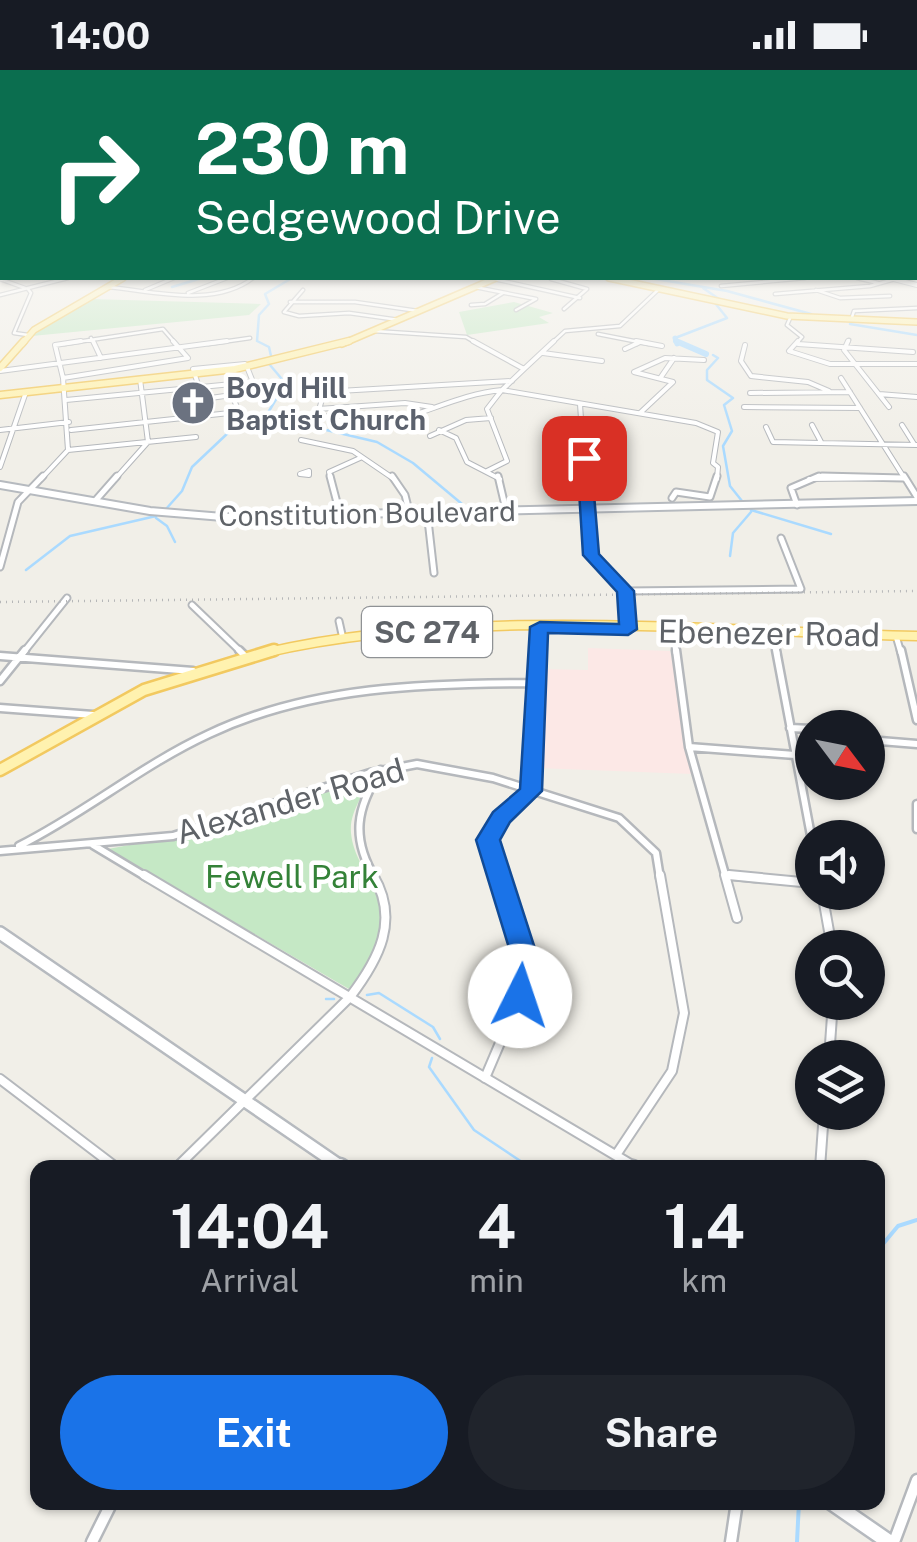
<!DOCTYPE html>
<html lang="en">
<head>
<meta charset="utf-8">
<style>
  body { margin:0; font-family:"Public Sans",sans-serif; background:#20242c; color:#f1f3f6; height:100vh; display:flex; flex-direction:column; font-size:38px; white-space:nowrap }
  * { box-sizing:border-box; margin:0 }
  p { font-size:32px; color:#9ea1a6 }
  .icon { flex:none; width:55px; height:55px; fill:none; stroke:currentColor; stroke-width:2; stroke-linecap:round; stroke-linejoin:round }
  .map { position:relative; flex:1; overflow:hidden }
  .drawer { position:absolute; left:30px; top:1090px; width:855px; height:350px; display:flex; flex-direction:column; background:#171b24; border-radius:20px; box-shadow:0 2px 8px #0004 }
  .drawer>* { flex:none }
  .guide { position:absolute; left:0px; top:0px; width:918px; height:210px; box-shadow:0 2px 8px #0004; background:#0b6e4f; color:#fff; overflow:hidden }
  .needle { width:65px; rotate:122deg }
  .fabs { position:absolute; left:795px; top:640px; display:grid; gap:20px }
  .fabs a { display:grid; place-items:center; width:90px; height:90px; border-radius:50%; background:#171b24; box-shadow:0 2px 8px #0004; font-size:50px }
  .pin { position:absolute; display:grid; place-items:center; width:85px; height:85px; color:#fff; margin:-42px; border-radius:20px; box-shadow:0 5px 15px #0006 }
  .me { position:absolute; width:110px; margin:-55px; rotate:4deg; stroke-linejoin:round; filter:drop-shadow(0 0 8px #0008) }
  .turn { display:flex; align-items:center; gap:35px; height:210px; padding:0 30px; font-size:45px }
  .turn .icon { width:130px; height:130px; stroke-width:2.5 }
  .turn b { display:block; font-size:70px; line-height:85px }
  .eta { display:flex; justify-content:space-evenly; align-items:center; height:170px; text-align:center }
  .eta b { font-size:60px; font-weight:700; line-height:70px }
  .cta { display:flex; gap:20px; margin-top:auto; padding:20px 30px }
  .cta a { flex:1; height:115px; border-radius:60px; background:#1a73e8; color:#fff; font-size:40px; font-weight:700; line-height:115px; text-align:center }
  .cta a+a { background:#20242c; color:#f1f3f6 }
  .status { display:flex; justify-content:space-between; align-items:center; height:70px; padding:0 50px; background:#171b24; direction:ltr }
  .status svg { height:28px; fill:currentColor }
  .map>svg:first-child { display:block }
</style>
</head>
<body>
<div class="status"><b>14:00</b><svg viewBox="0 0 49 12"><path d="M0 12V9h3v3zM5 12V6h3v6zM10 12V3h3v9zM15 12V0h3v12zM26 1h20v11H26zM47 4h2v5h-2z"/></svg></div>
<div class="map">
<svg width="917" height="1472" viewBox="0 0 917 1472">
  <rect width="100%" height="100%" fill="#f1efe8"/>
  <path fill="#fce8e6" d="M588,578L670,581L692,704L537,698L542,599L588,600Z"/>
  <path fill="#c5e8c5" d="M90,229L261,234L249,245L32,266Z
    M514,232L553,243L539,247L549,253L467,265L459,242Z
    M369,707C366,724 349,740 351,763C353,785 366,801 376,820C394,853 371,893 349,919L108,779L214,759Z"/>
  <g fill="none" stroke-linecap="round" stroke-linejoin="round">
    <path stroke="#aadaff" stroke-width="2.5" d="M650,208L727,221L811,244
      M737,208H741
      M172,217L202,208
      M703,218L719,229
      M850,254L917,265
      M675,268L727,248L715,233
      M713,285L718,288L707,300V310L733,328L724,335L732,361L723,376L730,416L742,431
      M271,286L269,277L257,271L259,245L269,234L265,224L292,208
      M266,346L278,326L292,321L270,295
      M166,439L182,421L192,397L229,362L267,346L377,372L413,393L462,434
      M751,440L831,464
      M468,446V451
      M156,448L167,456L175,472
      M730,486L733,463L751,442
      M26,500L70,466L156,446
      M367,925L379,923L433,957L440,969
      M326,929H334
      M432,988L429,997L474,1060L531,1098"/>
    <path stroke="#aadaff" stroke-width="4" d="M528,1096L531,1098
      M878,1180L898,1156L917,1150
      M797,1472L799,1432"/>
    <path stroke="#aadaff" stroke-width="5" d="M675,268L677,274"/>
    <path stroke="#aadaff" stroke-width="6" d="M676,271L706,284"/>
    <defs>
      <path id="street-far5" d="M857,208L878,213
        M0,209L25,218
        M494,209L580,228
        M551,209L587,219L564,239
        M721,216L805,208
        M108,217C153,221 214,238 253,208
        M475,217L536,229L516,240
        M28,219L31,223L14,263L28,265
        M145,220L174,208
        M303,220L284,242L299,246L349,243L399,250
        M816,220L840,228L890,226
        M188,223L227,208
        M775,224L870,216L895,209
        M0,225L68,208
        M290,232H355L418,241
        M471,235L485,234L503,223
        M791,246L787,255L802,267L796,274
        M852,247L854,241L917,238
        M374,261L466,267L478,274
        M598,264L649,274
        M91,268L94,274
        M64,274L163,259L176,274
        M208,274L250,268
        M551,274L565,261L620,256L659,219
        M637,274L640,272
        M847,274L849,270"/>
      <path id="street-far4" d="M93,271L101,288
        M473,271L524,299L502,320L696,353L718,362L713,393L718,397L717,409
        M636,271L662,276
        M798,271L789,281L830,294H917
        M848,271L844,280L889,337
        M798,274L913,282
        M745,275L741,291L751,306L808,312L829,321
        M625,279L640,272
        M543,283L602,291
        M524,299L554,271
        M0,301L227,271
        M661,307L674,288
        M63,308L55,275L81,271
        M63,308L188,288L173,271
        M841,308L905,409
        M502,320C434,326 386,376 318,343L323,326L339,321L512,311
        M750,323L850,322
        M879,324L917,327
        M66,330L253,312L247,297
        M580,334L585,409
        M744,337L860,338
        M318,339L405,333L432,337
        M640,343L673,312L634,302L665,288L704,290
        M208,345L193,299L245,294
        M812,355L821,372
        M902,355L914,374
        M766,357L773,372L917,375
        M0,360L69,352
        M71,360L239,342L232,325L203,329
        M439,360L456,368L467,392L500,409
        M430,366L466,350L491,348
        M301,370L353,381L394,409
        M68,380L196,367
        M0,397L26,322
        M309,401V405L300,404Z
        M487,401L507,391L487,339L501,321
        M41,409L68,380L63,308
        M115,409L148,372L140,309
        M331,409L329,402L360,388
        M809,409L903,408"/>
      <path id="street-far3" d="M330,406L340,444
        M392,406L405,425L409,441
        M498,406L506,440
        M585,406L591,485L626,521L628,558
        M822,406L903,408
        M904,406L917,427
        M672,428L676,422L710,427L717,406
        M95,431L117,406
        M797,435L791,418L819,406
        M427,441L434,503
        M0,497L18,432L43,406
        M626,521L801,519L781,468
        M192,535L242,583
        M339,551L343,569
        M673,560L676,583
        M773,563L777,583
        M896,566L901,583
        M23,583L67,528
        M539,583L540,557"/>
      <path id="street-far2" d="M239,580L246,587
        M676,580L689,677L726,808
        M776,580L812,771
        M901,580L917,650
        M0,586L193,601
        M0,611L25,580
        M0,638L93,645
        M790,658L812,659
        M868,670L917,674
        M689,677L795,685
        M917,734V759
        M93,775L148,808
        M19,776C85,743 142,695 209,664C310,616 427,613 537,613
        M0,781L173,766L370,703L417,694L493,708L619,748L656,783L660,808
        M726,805L756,808
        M375,808C351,768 356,738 381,700
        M500,808L488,770L501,747L531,721L539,580"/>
      <path id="street-far1" d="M144,805L637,1098
        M725,805L737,848
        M729,805L812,813
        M822,822L832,878
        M829,988L833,932
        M485,1008L520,926L526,891L499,805
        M0,1009L117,1098
        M616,1085L672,1001L684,943L660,805
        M176,1098L350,927C379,889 400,850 373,805
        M820,1098L824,1042"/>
      <path id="street" d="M633,1096L637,1098
        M92,1472L112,1432
        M731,1472L737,1432
        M894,1472L917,1410"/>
      <path id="secondary-far3" d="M890,208L917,215"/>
      <path id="secondary-far2" d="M0,415L150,441L223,447L917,431"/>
      <path id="secondary-far1" d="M0,863L343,1098"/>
      <path id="secondary" d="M340,1096L343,1098
        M831,1432L889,1472"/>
      <path id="primary-far3" d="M609,208L787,246L917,252
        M22,274L34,260L123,208
        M342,274L496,208"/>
      <path id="primary-far2" d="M0,298L24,271
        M0,325L235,299L349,271"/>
      <path id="primary-far1" d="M264,583C463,536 711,561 917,566"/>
      <path id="primary" d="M0,700L144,620L274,580"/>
    </defs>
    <use href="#street-far5" stroke="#b5b8bc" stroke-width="5"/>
    <use href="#street-far4" stroke="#b5b8bc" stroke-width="6"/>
    <use href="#street-far3" stroke="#b5b8bc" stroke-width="9"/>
    <use href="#street-far2" stroke="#b5b8bc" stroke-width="11"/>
    <use href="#street-far1" stroke="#b5b8bc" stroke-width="12"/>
    <use href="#street" stroke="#b5b8bc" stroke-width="15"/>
    <use href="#secondary-far3" stroke="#b6babf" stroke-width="6"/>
    <use href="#secondary-far2" stroke="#b6babf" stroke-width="10"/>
    <use href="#secondary-far1" stroke="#b6babf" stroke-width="16"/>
    <use href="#secondary" stroke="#b6babf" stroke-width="19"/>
    <use href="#primary-far3" stroke="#f2c960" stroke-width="8"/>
    <use href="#primary-far2" stroke="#f2c960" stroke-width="9"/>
    <use href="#primary-far1" stroke="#f2c960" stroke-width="11"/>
    <use href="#primary" stroke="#f2c960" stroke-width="15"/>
    <use href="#street-far5" stroke="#fff" stroke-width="2.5"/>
    <use href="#street-far4" stroke="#fff" stroke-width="4"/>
    <use href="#street-far3" stroke="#fff" stroke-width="5"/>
    <use href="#street-far2" stroke="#fff" stroke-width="6"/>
    <use href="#street-far1" stroke="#fff" stroke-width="8"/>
    <use href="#street" stroke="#fff" stroke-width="10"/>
    <use href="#secondary-far3" stroke="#fff" stroke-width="4"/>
    <use href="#secondary-far2" stroke="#fff" stroke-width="6"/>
    <use href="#secondary-far1" stroke="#fff" stroke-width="11"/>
    <use href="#secondary" stroke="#fff" stroke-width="14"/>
    <use href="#primary-far3" stroke="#fff2af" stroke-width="5"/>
    <use href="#primary-far2" stroke="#fff2af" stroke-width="6"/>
    <use href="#primary-far1" stroke="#fff2af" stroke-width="8"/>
    <use href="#primary" stroke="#fff2af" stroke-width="10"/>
    <path stroke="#b6b7b8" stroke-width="2.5" stroke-dasharray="1 5" stroke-linecap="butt" d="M0,532L917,521"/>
  </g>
  <linearGradient id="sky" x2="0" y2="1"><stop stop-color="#8fc3f1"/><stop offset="0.45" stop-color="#f9f8f5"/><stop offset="1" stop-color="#f9f8f5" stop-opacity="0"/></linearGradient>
  <rect width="917" height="374" fill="url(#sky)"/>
  <path fill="#1a73e8" stroke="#114b97" stroke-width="2.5" d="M584,384L591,388L599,484L634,521L637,559L628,565L548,563L542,721L510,752L500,770L539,891L533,926L520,936L506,926L513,891L476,770L493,742L520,719L530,557L540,552L619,554L617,522L583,485L577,388Z"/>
  <defs>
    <symbol id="church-disc" viewBox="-11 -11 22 22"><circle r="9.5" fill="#6b7280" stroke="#fff"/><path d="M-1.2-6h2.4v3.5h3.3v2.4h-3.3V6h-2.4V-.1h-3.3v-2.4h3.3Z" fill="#fff"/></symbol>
  </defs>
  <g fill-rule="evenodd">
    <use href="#church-disc" x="168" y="308" width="50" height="50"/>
  </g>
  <g text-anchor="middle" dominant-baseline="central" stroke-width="9" stroke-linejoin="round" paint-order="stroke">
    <g font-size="28" font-weight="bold" fill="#5b616d" stroke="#fff" text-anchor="start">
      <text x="226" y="317">Boyd Hill<tspan x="226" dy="32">Baptist Church</tspan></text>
    </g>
    <g font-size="28" fill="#5f6368" stroke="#fff">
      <text transform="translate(367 443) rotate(-1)">Constitution Boulevard</text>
    </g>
    <rect fill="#fff" stroke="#8f9295" stroke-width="2.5" x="362" y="537" width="130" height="50" rx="8"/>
    <g font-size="30" font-weight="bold" fill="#5f6368">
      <text x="427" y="562">SC 274</text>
    </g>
    <g font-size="32" fill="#5f6368" stroke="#fff">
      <text transform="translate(769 563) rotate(1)">Ebenezer Road</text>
      <text transform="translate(290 731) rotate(-16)">Alexander Road</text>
    </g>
    <g font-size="32" fill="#348238" stroke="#fff">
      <text x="292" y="806">Fewell Park</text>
    </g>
  </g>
</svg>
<div class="fabs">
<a><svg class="needle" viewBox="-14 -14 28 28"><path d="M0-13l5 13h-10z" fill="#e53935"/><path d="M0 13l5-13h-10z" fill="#9ea1a6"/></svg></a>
<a><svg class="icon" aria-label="sound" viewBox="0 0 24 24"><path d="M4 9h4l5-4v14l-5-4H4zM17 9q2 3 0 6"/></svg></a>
<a><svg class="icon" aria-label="search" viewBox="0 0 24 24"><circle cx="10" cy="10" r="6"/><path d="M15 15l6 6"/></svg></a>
<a><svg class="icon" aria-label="layers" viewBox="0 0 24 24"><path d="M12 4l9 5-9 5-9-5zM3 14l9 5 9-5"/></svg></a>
</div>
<div class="pin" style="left:584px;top:388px;background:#d93025"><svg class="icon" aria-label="arrive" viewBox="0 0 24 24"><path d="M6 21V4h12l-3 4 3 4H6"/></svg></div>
<svg class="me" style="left:520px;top:926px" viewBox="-20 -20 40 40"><circle r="19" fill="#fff"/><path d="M0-13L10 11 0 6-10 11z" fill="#1a73e8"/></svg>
<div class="guide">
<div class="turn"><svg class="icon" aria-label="right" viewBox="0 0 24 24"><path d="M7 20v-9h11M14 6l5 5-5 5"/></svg><div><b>230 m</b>Sedgewood Drive</div></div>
</div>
<section class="drawer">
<div class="eta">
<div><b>14:04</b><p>Arrival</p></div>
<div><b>4</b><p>min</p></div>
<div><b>1.4</b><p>km</p></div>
</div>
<div class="cta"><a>Exit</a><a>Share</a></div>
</section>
</div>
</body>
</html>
